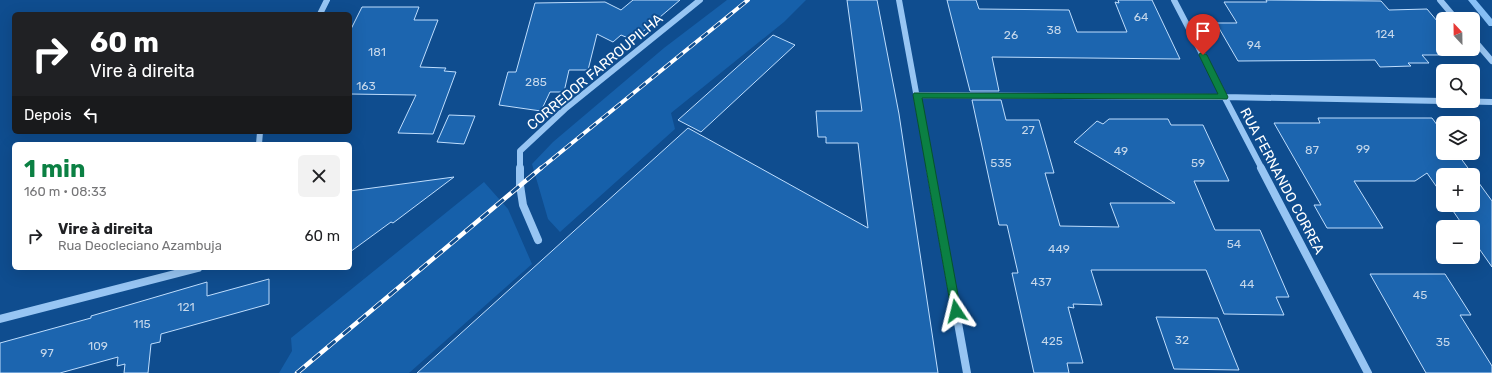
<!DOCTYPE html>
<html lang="pt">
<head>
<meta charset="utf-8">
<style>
  body { margin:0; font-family:Rubik,sans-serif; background:#f2f2f2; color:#202124; height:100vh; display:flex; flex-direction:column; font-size:15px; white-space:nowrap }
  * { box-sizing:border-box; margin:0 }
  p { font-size:13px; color:#757577 }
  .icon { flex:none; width:22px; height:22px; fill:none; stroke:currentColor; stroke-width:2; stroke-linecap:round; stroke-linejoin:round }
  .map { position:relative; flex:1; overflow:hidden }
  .details { position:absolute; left:12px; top:142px; width:340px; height:128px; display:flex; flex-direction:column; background:#fff; border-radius:6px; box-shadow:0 4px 16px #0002 }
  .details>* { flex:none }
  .guide { position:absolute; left:12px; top:12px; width:340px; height:122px; border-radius:6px; box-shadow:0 4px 16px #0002; background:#202124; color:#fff; overflow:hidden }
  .needle { width:26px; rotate:338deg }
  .fabs { position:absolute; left:1436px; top:12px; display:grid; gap:8px }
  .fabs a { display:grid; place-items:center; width:44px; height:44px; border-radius:6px; background:#fff; box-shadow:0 4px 16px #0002; font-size:20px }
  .pin { position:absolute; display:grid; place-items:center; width:34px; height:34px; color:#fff; margin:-41px -17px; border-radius:50% 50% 50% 0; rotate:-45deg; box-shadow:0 0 4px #0007 }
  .pin .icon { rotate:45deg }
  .me { position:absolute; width:44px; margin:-22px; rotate:350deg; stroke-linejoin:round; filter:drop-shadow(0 0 3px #0008) }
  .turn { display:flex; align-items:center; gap:14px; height:84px; padding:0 12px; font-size:18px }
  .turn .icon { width:52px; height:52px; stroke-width:2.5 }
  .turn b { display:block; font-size:28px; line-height:34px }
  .then { display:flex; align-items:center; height:38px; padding:0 12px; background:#0003; gap:8px; font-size:15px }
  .round { display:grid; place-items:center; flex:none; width:42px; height:42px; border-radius:6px; background:#f2f2f2 }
  .summary { display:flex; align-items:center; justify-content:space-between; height:68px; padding:0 12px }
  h1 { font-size:24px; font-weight:700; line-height:30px; color:#0b8043 }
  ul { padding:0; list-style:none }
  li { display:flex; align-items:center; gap:12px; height:52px; padding:0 12px }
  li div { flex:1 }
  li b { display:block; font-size:15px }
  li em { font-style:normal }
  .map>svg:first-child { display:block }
</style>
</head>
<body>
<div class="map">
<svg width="1492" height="373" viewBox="0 0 1492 373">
  <rect width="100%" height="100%" fill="#0f4d8f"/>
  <path fill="#1660aa" d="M727,0H806L784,22L671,113L675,129L560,232L548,219L532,164L553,142L664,48Z
    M484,182L508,209L532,264L409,373H279L292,351L291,338Z"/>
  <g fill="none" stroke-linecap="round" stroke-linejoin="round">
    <path fill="#88c1f7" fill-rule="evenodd" d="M1468,0H1476L1492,19V26H1489Z"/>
  </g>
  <path fill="#1c65af" stroke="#bfdefe" d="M633,0H680L633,40L621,35L613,42L597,34L588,70H569L564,92H550L541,111L499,105L508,72H516L535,3L605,2L621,10Z
    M847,0H877L899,114L938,373H417L688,128L868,228L858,143H826V137H818L816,111H862Z
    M947,0H976L979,9L1069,10L1077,32H1127L1115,2L1119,3L1118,0H1152L1180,59L992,57L999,91H970Z
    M1266,0L1381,1L1389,10L1427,9L1443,28V55H1422L1429,63H1408L1411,66L1380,67L1375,60L1238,61L1216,23H1237L1224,2H1267Z
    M362,7H419L414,20H438L420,67L446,68L444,71L456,72L433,134L398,133L416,95L350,94V31Z
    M773,35L795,45L701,132L678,120Z
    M972,100H1001L1006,120H1039L1054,173H1045L1060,226L1119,227L1110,203H1175L1074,142L1097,121L1103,124L1109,119H1168L1171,125H1203L1229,181H1194L1215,230H1260L1289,297H1276L1284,315L1224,314L1206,270H1091L1102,305L1073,304L1074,308L1068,307L1083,363H1067L1069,373H1034L1012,273H1018L1007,225H999Z
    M449,115L475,116L464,144L437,142Z
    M1318,118H1432L1443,133V153H1457L1492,201V267L1473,240V227H1464L1449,205H1473V175H1443V196L1427,173L1415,181H1354L1383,228H1327L1314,205H1321L1274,123H1320Z
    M454,177L393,223L391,222L350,252V191Z
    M1370,274H1445L1471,315H1460L1492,366V373H1426Z
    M269,279V304L161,334L160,342L151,344L148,373H124L125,364L117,366L118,357L60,373H0V343L91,318V316L207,282V296Z
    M1156,317L1218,318L1239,370L1174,369Z"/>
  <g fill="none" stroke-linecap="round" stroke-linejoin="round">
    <path stroke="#97c5f3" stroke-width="6" d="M899,0L930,169
      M1174,0L1262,169
      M1440,0L1456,19
      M320,14L327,0
      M1473,39L1492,61
      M917,95L1224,97L1443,101
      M1448,101L1492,102
      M259,144L260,132
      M520,169V151L565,109L700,0"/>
    <path stroke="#97c5f3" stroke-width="8" d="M520,168V185L523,205L538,240
      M930,168L967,373
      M1261,168L1368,373
      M0,319L198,268"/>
    <defs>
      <path id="rail-far1" d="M540,169L748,0"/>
      <path id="rail" d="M297,373L541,168"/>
    </defs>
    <use href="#rail-far1" stroke="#fff" stroke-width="4"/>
    <use href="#rail" stroke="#fff" stroke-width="4.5"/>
    <use href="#rail-far1" stroke="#0f4d8f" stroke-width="2.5" stroke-dasharray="8" stroke-linecap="butt"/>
    <use href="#rail" stroke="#0f4d8f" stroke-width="3" stroke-dasharray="10" stroke-linecap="butt"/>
  </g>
  <path fill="#0b8043" stroke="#07532c" d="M1200,53H1203L1207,55L1228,97L1227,99L922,98L961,311L960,314L956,316L952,314L913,95L914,93L1218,94L1199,55Z"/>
  <g text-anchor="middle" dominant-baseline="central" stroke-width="4" stroke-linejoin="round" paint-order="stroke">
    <g font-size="12" fill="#c6d8eb">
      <text x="1141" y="17">64</text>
      <text x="1054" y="30">38</text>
      <text x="1385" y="34">124</text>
      <text x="1011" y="35">26</text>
      <text x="1254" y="45">94</text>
      <text x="377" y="52">181</text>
      <text x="536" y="82">285</text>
      <text x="366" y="86">163</text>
      <text x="1028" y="130">27</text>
      <text x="1363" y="149">99</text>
      <text x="1312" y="150">87</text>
      <text x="1121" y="151">49</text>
      <text x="1001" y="163">535</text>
      <text x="1198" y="163">59</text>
      <text x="1234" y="244">54</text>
      <text x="1059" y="249">449</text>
      <text x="1041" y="282">437</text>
      <text x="1247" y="284">44</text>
      <text x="1420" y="295">45</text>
      <text x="186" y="307">121</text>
      <text x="142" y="324">115</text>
      <text x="1182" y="340">32</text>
      <text x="1052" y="341">425</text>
      <text x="1443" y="342">35</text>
      <text x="98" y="346">109</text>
      <text x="47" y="353">97</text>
    </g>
    <g font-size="14" fill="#fff" stroke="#0f4d8f">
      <text transform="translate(595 72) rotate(-40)">CORREDOR FARROUPILHA</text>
      <text transform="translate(1282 181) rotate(62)">RUA FERNANDO CORREA</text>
    </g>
  </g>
</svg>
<div class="fabs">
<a><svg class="needle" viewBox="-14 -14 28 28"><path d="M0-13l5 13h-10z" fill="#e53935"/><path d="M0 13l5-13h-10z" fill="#757577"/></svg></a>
<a><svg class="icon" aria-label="search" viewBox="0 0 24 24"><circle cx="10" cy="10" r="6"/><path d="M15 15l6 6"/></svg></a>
<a><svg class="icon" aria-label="layers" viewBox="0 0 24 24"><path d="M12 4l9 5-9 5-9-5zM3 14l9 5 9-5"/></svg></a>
<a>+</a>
<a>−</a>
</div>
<div class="pin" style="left:1203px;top:55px;background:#d93025"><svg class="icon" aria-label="arrive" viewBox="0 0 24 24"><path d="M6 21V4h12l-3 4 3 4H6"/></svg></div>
<svg class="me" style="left:956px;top:311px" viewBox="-20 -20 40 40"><path d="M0-17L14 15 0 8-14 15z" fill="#0b8043" stroke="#fff" stroke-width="4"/></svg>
<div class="guide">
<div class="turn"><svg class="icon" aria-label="right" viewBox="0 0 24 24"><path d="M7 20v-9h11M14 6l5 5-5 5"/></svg><div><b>60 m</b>Vire à direita</div></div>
<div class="then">Depois<svg class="icon" aria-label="left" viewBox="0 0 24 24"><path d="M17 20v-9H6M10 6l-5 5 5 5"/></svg></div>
</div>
<section class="details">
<div class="summary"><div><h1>1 min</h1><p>160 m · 08:33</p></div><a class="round"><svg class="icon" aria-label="close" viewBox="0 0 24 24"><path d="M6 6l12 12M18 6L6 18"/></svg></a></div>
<ul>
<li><svg class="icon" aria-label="right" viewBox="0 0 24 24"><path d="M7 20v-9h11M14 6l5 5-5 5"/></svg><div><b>Vire à direita</b><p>Rua Deocleciano Azambuja</p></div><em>60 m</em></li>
</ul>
</section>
</div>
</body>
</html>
